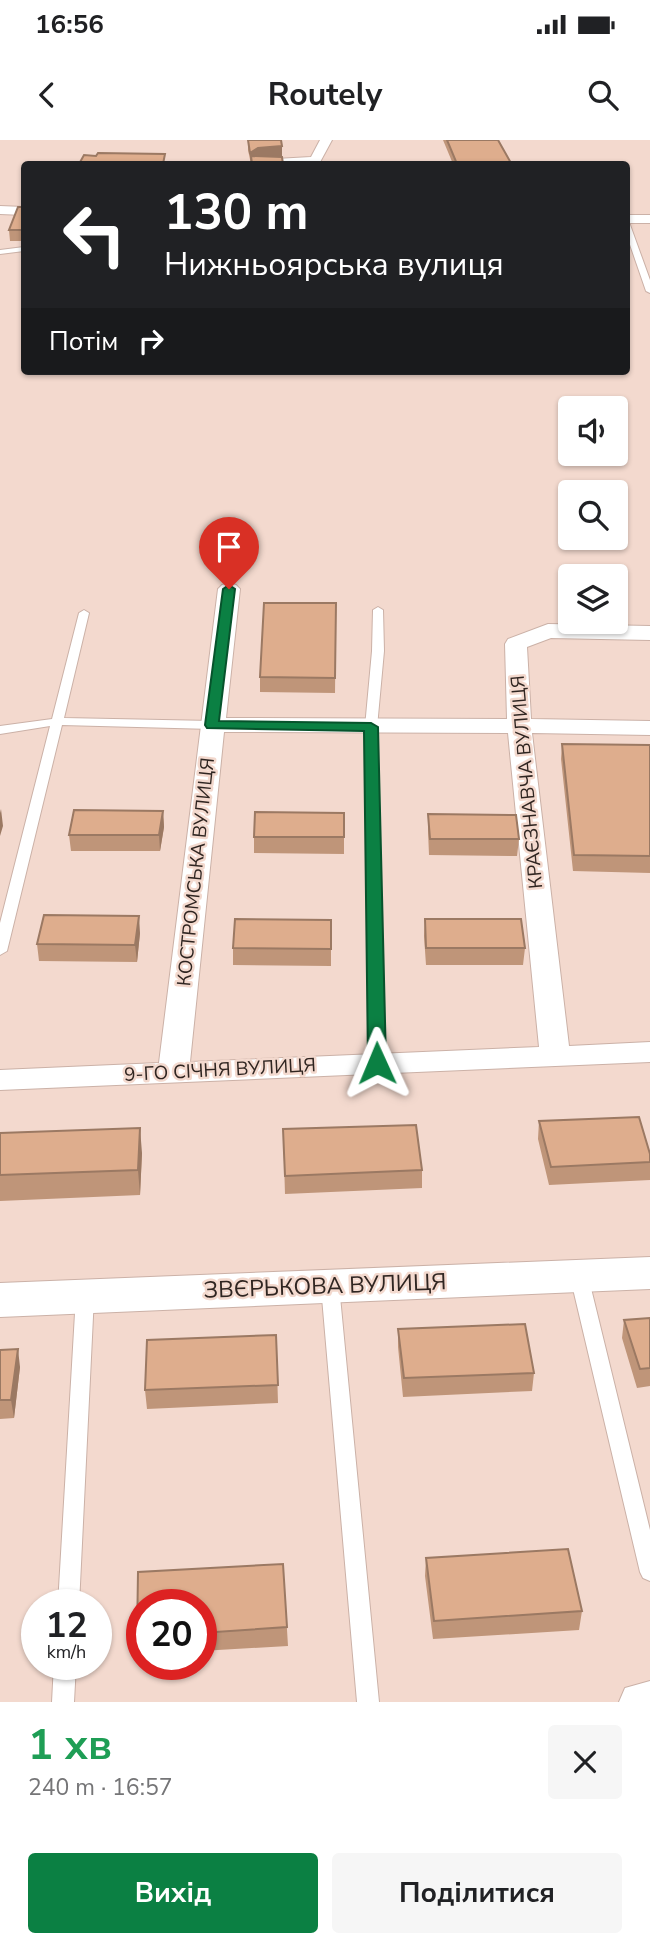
<!DOCTYPE html>
<html lang="uk">
<head>
<meta charset="utf-8">
<style>
  body { margin:0; font-family:"Nunito Sans",sans-serif; background:#f6f6f6; color:#202124; height:100vh; display:flex; flex-direction:column; font-size:26px; white-space:nowrap }
  * { box-sizing:border-box; margin:0 }
  p { font-size:23px; color:#757577 }
  .icon { flex:none; width:38px; height:38px; fill:none; stroke:currentColor; stroke-width:2; stroke-linecap:round; stroke-linejoin:round }
  .map { position:relative; height:1562px; overflow:hidden }
  .panel { display:flex; flex-direction:column; background:#fff; flex:1 }
  .panel>* { flex:none }
  .hud { position:absolute; left:21px; top:21px; width:609px; height:214px; border-radius:7px; box-shadow:0 2px 5px #0004; background:#202124; color:#fff; overflow:hidden }
  .fabs { position:absolute; left:558px; top:256px; display:grid; gap:14px }
  .fabs a { display:grid; place-items:center; width:70px; height:70px; border-radius:7px; background:#fff; box-shadow:0 2px 5px #0004; font-size:35px }
  .speed { position:absolute; left:21px; top:1449px; display:flex; gap:14px; font-size:35px; font-weight:700; text-align:center }
  .speed>* { display:grid; place-content:center; width:91px; height:91px; border-radius:50%; background:#fff; box-shadow:0 2px 5px #0004; line-height:1 }
  .speed small { font-size:18px; font-weight:400 }
  .speed .limit { border:10px solid #d22; background:#fff; color:#111 }
  .pin { position:absolute; display:grid; place-items:center; width:60px; height:60px; color:#fff; margin:-72px -30px; border-radius:50% 50% 50% 0; rotate:-45deg; box-shadow:0 0 7px #0007 }
  .pin .icon { rotate:45deg }
  .me { position:absolute; width:77px; margin:-38px; rotate:359deg; stroke-linejoin:round; filter:drop-shadow(0 0 5px #0008) }
  .turn { display:flex; align-items:center; gap:24px; height:147px; padding:0 28px; font-size:32px }
  .turn .icon { width:91px; height:91px; stroke-width:2.5 }
  .turn b { display:block; font-size:49px; line-height:60px }
  .then { display:flex; align-items:center; height:66px; padding:0 28px; background:#0003; gap:14px; font-size:26px }
  .round { display:grid; place-items:center; flex:none; width:74px; height:74px; border-radius:7px; background:#f6f6f6 }
  .head { display:flex; align-items:center; justify-content:space-between; height:119px; padding:0 28px }
  h1 { font-size:42px; font-weight:700; line-height:52px; color:#1e9e55 }
  .action { display:flex; gap:14px; margin-top:auto; padding:14px 28px }
  .action a { flex:1; height:80px; border-radius:7px; background:#0b8043; color:#fff; font-size:28px; font-weight:700; line-height:80px; text-align:center }
  .action a+a { background:#f6f6f6; color:#202124 }
  .status { display:flex; justify-content:space-between; align-items:center; height:49px; padding:0 35px; background:#fff; direction:ltr }
  .status svg { height:19px; fill:currentColor }
  header { display:flex; justify-content:space-between; align-items:center; height:91px; padding:0 28px; background:#fff; font-size:32px; font-weight:700 }
  .map>svg:first-child { display:block }
</style>
</head>
<body>
<div class="status"><b>16:56</b><svg viewBox="0 0 49 12"><path d="M0 12V9h3v3zM5 12V6h3v6zM10 12V3h3v9zM15 12V0h3v12zM26 1h20v11H26zM47 4h2v5h-2z"/></svg></div>
<header><svg class="icon" aria-label="back" viewBox="0 0 24 24"><path d="M15 5l-7 7 7 7"/></svg>Routely<svg class="icon" aria-label="search" viewBox="0 0 24 24"><circle cx="10" cy="10" r="6"/><path d="M15 15l6 6"/></svg></header>
<div class="map">
<svg width="650" height="1562" viewBox="0 0 650 1562">
  <rect width="100%" height="100%" fill="#f3d9ce"/>
  <g fill="none" stroke-linecap="round" stroke-linejoin="round">
    <defs>
      <path id="service" d="M626,80L629,82L650,140V153L646,151L626,93Z
        M24,107V111L0,114V110Z
        M378,467L383,470L384,511L377,587L385,923L377,928L369,923L365,587L372,511L373,470Z
        M84,470L89,473L64,578L212,581L218,585L212,589L62,585L7,811L0,815V783L50,586L0,594V586L52,579L79,473Z
        M579,1129L585,1131L588,1136L650,1390V1441L643,1438L640,1432L570,1136L573,1131Z
        M330,1139L336,1141L339,1146L379,1562H357L321,1146L324,1141Z
        M85,1149L91,1151L94,1156L79,1465H58L76,1156L79,1151Z
        M54,1524H76L74,1562H52Z"/>
      <path id="minor" d="M320,0H332L319,24H252L258,20L311,17Z
        M0,66L24,67V75L0,74Z
        M626,75H650V83H626Z
        M229,443L236,445L240,449L226,578L507,579L505,504L508,499L548,484L650,486V500L551,498L527,507L531,579L650,581V595L532,593L569,906L650,902V922L0,950V930L159,923L218,449L222,445ZM224,592L508,593L539,907L190,922Z
        M650,1541V1562H619L625,1548Z"/>
      <path id="tertiary" d="M650,1117V1149L0,1177V1143Z"/>
    </defs>
    <use href="#service" stroke="#cbb1a7" stroke-width="2"/>
    <use href="#minor" stroke="#cbb1a7" stroke-width="2"/>
    <use href="#tertiary" stroke="#cbb1a7" stroke-width="2"/>
    <use href="#service" fill="#fff" fill-rule="evenodd"/>
    <use href="#minor" fill="#fff" fill-rule="evenodd"/>
    <use href="#tertiary" fill="#fff" fill-rule="evenodd"/>
  </g>
  <path fill="#bf9579" d="M248,0L282,16L269,17L283,24H251L248,10Z
    M443,0H498L511,24H453Z
    M24,67V101H10L9,90Z
    M336,463L335,553L260,552V537Z
    M562,604L650,605V733L573,731L561,619Z
    M163,671L164,687L160,711H71L69,695Z
    M344,673V714L254,713V697Z
    M428,674L519,699L517,716L429,715L428,691Z
    M425,779L525,808L523,825H426L424,796Z
    M331,780V826L233,825V808Z
    M140,793L137,822L39,821L37,804Z
    M539,981L650,1014V1040L549,1045L538,999Z
    M283,989L422,1030V1048L285,1054Z
    M0,993L142,1013L140,1055L0,1061Z
    M650,1178V1246L637,1248L622,1198L624,1180Z
    M398,1189L534,1233L532,1251L403,1257L398,1207Z
    M276,1195L278,1263L147,1269L145,1250Z
    M0,1210L20,1227L14,1278L0,1279Z
    M426,1418L582,1471L579,1490L433,1499L425,1436Z
    M283,1424L288,1506L201,1511V1465H142V1515H139L137,1497L138,1432Z"/>
  <path fill="#9b7963" d="M282,6V16L258,17L251,16L250,22V13L258,8Z
    M1,669L3,686L0,696V673Z
    M163,671L164,687L160,711L159,695Z
    M139,776L140,793L137,822L135,805Z
    M140,988L142,1013L140,1055L138,1030Z
    M18,1209L20,1227L14,1278L11,1260Z"/>
  <path fill="#dead8d" stroke="#9b7963" stroke-width="2" d="M248,0H281L282,6L258,8L250,13Z
    M447,0H498L511,23L457,24Z
    M98,13L165,14L163,24H79L84,15L96,16Z
    M251,16L282,17L283,24H252Z
    M18,67H24V90H9Z
    M264,463H336L335,538L260,537Z
    M562,604L650,605V716L574,715Z
    M74,670L163,671L159,695H69Z
    M255,672L344,673V697H254Z
    M428,674L516,675L519,699H430Z
    M44,775L139,776L135,805L37,804Z
    M235,779L331,780V809L233,808Z
    M425,779H521L525,808H426Z
    M639,977L650,1014V1022L551,1027L539,981Z
    M416,985L422,1030L285,1036L283,989Z
    M140,988L138,1030L0,1035V993Z
    M650,1178V1228L640,1229L624,1180Z
    M525,1184L534,1233L404,1238L398,1189Z
    M276,1195L278,1245L145,1250L147,1200Z
    M18,1209L11,1260H0V1210Z
    M568,1409L582,1471L434,1481L426,1418Z
    M283,1424L287,1487L201,1493V1465H142V1496L137,1497L138,1432Z"/>
  <path fill="#0b8043" stroke="#07532c" stroke-width="2" d="M229,445L235,449L219,581L371,583L378,587L386,923L383,927H371L368,923L364,591L207,588L205,585L223,449Z"/>
  <g text-anchor="middle" dominant-baseline="central" stroke-width="5" stroke-linejoin="round" paint-order="stroke">
    <g font-size="19" fill="#2f2521" stroke="#f3d9ce">
      <text transform="translate(527 642) rotate(-95)">КРАЄЗНАВЧА ВУЛИЦЯ</text>
      <text transform="translate(196 732) rotate(-84)">КОСТРОМСЬКА ВУЛИЦЯ</text>
      <text transform="translate(220 930) rotate(-3)">9-ГО СІЧНЯ ВУЛИЦЯ</text>
    </g>
    <g font-size="23" fill="#2f2521" stroke="#f3d9ce">
      <text transform="translate(325 1146) rotate(-2)">ЗВЄРЬКОВА ВУЛИЦЯ</text>
    </g>
  </g>
</svg>
<div class="fabs">
<a><svg class="icon" aria-label="sound" viewBox="0 0 24 24"><path d="M4 9h4l5-4v14l-5-4H4zM17 9q2 3 0 6"/></svg></a>
<a><svg class="icon" aria-label="search" viewBox="0 0 24 24"><circle cx="10" cy="10" r="6"/><path d="M15 15l6 6"/></svg></a>
<a><svg class="icon" aria-label="layers" viewBox="0 0 24 24"><path d="M12 4l9 5-9 5-9-5zM3 14l9 5 9-5"/></svg></a>
</div>
<div class="speed"><div>12<small>km/h</small></div><div class="limit">20</div></div>
<div class="pin" style="left:229px;top:449px;background:#d93025"><svg class="icon" aria-label="arrive" viewBox="0 0 24 24"><path d="M6 21V4h12l-3 4 3 4H6"/></svg></div>
<svg class="me" style="left:377px;top:923px" viewBox="-20 -20 40 40"><path d="M0-17L14 15 0 8-14 15z" fill="#0b8043" stroke="#fff" stroke-width="4"/></svg>
<div class="hud">
<div class="turn"><svg class="icon" aria-label="left" viewBox="0 0 24 24"><path d="M17 20v-9H6M10 6l-5 5 5 5"/></svg><div><b>130 m</b>Нижньоярська вулиця</div></div>
<div class="then">Потім<svg class="icon" aria-label="right" viewBox="0 0 24 24"><path d="M7 20v-9h11M14 6l5 5-5 5"/></svg></div>
</div>
</div>
<section class="panel">
<div class="head"><div><h1>1 хв</h1><p>240 m · 16:57</p></div><a class="round"><svg class="icon" aria-label="close" viewBox="0 0 24 24"><path d="M6 6l12 12M18 6L6 18"/></svg></a></div>
<div class="action"><a>Вихід</a><a>Поділитися</a></div>
</section>
</body>
</html>
